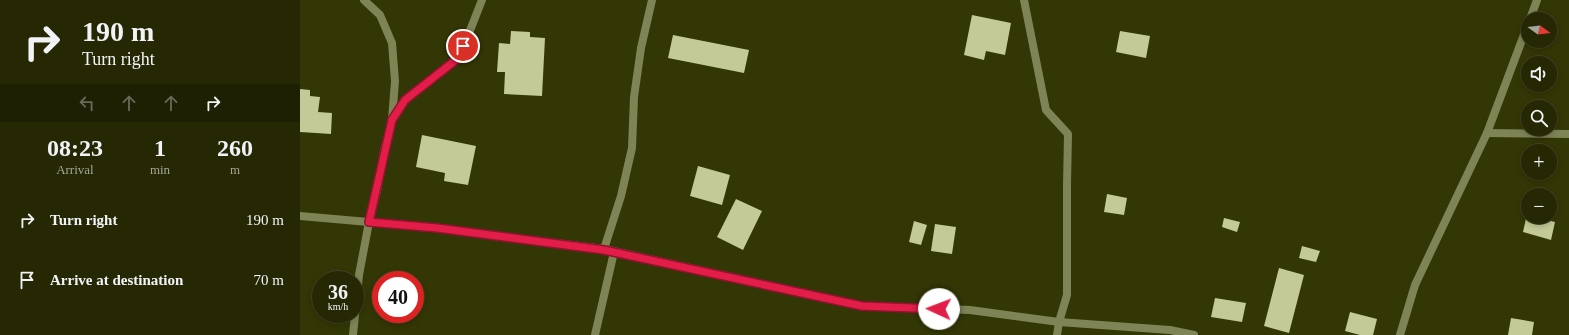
<!DOCTYPE html>
<html lang="en">
<head>
<meta charset="utf-8">
<style>
  body { margin:0; font-family:Georgia,serif; background:#2e300e; color:#f1f3f6; height:100vh; display:flex; flex-direction:column; font-size:15px; white-space:nowrap }
  * { box-sizing:border-box; margin:0 }
  p { font-size:13px; color:#a4a69a }
  .icon { flex:none; width:22px; height:22px; fill:none; stroke:currentColor; stroke-width:2; stroke-linecap:round; stroke-linejoin:round }
  .map { position:relative; flex:1; overflow:hidden }
  .details { display:flex; flex-direction:column; background:#262804; width:300px }
  .details>* { flex:none }
  .hud { background:#262804; color:#f1f3f6; overflow:hidden }
  .needle { width:26px; rotate:105deg }
  .buttons { position:absolute; left:1221px; top:12px; display:grid; gap:8px }
  .buttons a { display:grid; place-items:center; width:36px; height:36px; border-radius:50%; background:#262804; box-shadow:0 2px 6px #0003,0 0 0 1px #424426; font-size:20px }
  .speed { position:absolute; left:12px; top:271px; display:flex; gap:8px; font-size:20px; font-weight:700; text-align:center }
  .speed>* { display:grid; place-content:center; width:52px; height:52px; border-radius:50%; background:#262804; box-shadow:0 2px 6px #0003,0 0 0 1px #424426; line-height:1 }
  .speed small { font-size:10px; font-weight:400 }
  .speed .limit { border:6px solid #d22; background:#fff; color:#111 }
  .pin { position:absolute; display:grid; place-items:center; width:34px; height:34px; color:#fff; margin:-17px; border:2px solid #fff; border-radius:50%; box-shadow:0 1px 4px #0007 }
  .me { position:absolute; width:44px; margin:-22px; rotate:272deg; stroke-linejoin:round; filter:drop-shadow(0 0 3px #0008) }
  .turn { display:flex; align-items:center; gap:14px; height:84px; padding:0 16px; font-size:18px }
  .turn .icon { width:52px; height:52px; stroke-width:2.5 }
  .turn b { display:block; font-size:28px; line-height:34px }
  .lanes { display:flex; align-items:center; height:38px; padding:0 16px; background:#0003; justify-content:center; gap:20px; direction:ltr }
  .lanes .off { opacity:.35 }
  .eta { display:flex; justify-content:space-evenly; align-items:center; height:68px; text-align:center }
  .eta b { font-size:24px; font-weight:700; line-height:28px }
  ul { padding:0; list-style:none }
  li { display:flex; align-items:center; gap:12px; height:60px; padding:0 16px }
  li div { flex:1 }
  li b { display:block; font-size:15px }
  li em { font-style:normal }
  main { display:flex; flex:1; min-height:0 }
  .map>svg:first-child { display:block }
</style>
</head>
<body>
<main>
<section class="details">
<div class="hud">
<div class="turn"><svg class="icon" aria-label="right" viewBox="0 0 24 24"><path d="M7 20v-9h11M14 6l5 5-5 5"/></svg><div><b>190 m</b>Turn right</div></div>
<div class="lanes"><svg class="icon off" aria-label="left" viewBox="0 0 24 24"><path d="M17 20v-9H6M10 6l-5 5 5 5"/></svg><svg class="icon off" aria-label="ahead" viewBox="0 0 24 24"><path d="M12 20V5M6 11l6-6 6 6"/></svg><svg class="icon off" aria-label="ahead" viewBox="0 0 24 24"><path d="M12 20V5M6 11l6-6 6 6"/></svg><svg class="icon" aria-label="right" viewBox="0 0 24 24"><path d="M7 20v-9h11M14 6l5 5-5 5"/></svg></div>
</div>
<div class="eta">
<div><b>08:23</b><p>Arrival</p></div>
<div><b>1</b><p>min</p></div>
<div><b>260</b><p>m</p></div>
</div>
<ul>
<li><svg class="icon" aria-label="right" viewBox="0 0 24 24"><path d="M7 20v-9h11M14 6l5 5-5 5"/></svg><div><b>Turn right</b></div><em>190 m</em></li>
<li><svg class="icon" aria-label="arrive" viewBox="0 0 24 24"><path d="M6 21V4h12l-3 4 3 4H6"/></svg><div><b>Arrive at destination</b></div><em>70 m</em></li>
</ul>
</section>
<div class="map">
<svg width="1269" height="335" viewBox="0 0 1269 335">
  <rect width="100%" height="100%" fill="#333605"/>
  <path fill="#c3c997" d="M672,15L711,23L705,55L686,51L684,60L664,55Z
    M211,31L230,32V37L245,38L242,96L204,94L205,72H197L199,43L210,44Z
    M820,31L850,36L846,58L816,52Z
    M373,35L449,50L444,73L368,58Z
    M0,89L10,90V96L20,97L18,112L32,113L31,134L0,132Z
    M122,135L176,146L168,185L144,181L145,173L116,167Z
    M398,166L430,175L422,205L390,196Z
    M807,194L827,198L824,215L804,212Z
    M436,199L462,211L443,250L417,237Z
    M1227,214L1228,217H1235L1255,222L1251,240L1223,232Z
    M924,218L940,222L937,232L922,227Z
    M614,221L627,225L621,245L609,242Z
    M635,224L656,227L652,254L631,251Z
    M1002,246L1020,251L1016,262L999,258Z
    M979,268L1004,275L989,333L964,326Z
    M915,298L946,303L942,322L911,317Z
    M1050,312L1077,319L1073,335H1060L1045,331Z
    M1211,318L1234,322L1232,335H1208Z"/>
  <g fill="none" stroke-linecap="round" stroke-linejoin="round">
    <path stroke="#7e8455" stroke-width="8" d="M64,0L80,15L92,43L95,81L92,120
      M724,0L746,110L768,134L767,185V295L759,322L757,335
      M1187,133L1269,134
      M304,249L321,196L332,148L334,97L341,48L352,0
      M53,335L59,275L69,222L77,191L84,151L92,120L105,100L157,59L169,33L182,0
      M295,335L314,252"/>
    <path stroke="#7e8455" stroke-width="8" d="M1230,19L1237,0
      M0,216L137,228L304,249L562,306L670,310L759,322L870,330L894,335
      M1100,335L1115,285L1187,133L1228,24"/>
  </g>
  <g fill="none" stroke-linecap="round" stroke-linejoin="round">
    <defs>
      <path id="route" d="M163,46L157,59L105,100L92,120L69,222L137,228L304,250L562,306L639,309"/>
    </defs>
    <use href="#route" stroke="#92132f" stroke-width="10"/>
    <use href="#route" stroke="#e11d48" stroke-width="7"/>
  </g>
</svg>
<div class="buttons">
<a><svg class="needle" viewBox="-14 -14 28 28"><path d="M0-13l5 13h-10z" fill="#e53935"/><path d="M0 13l5-13h-10z" fill="#a4a69a"/></svg></a>
<a><svg class="icon" aria-label="sound" viewBox="0 0 24 24"><path d="M4 9h4l5-4v14l-5-4H4zM17 9q2 3 0 6"/></svg></a>
<a><svg class="icon" aria-label="search" viewBox="0 0 24 24"><circle cx="10" cy="10" r="6"/><path d="M15 15l6 6"/></svg></a>
<a>+</a>
<a>−</a>
</div>
<div class="speed"><div>36<small>km/h</small></div><div class="limit">40</div></div>
<div class="pin" style="left:163px;top:46px;background:#d93025"><svg class="icon" aria-label="arrive" viewBox="0 0 24 24"><path d="M6 21V4h12l-3 4 3 4H6"/></svg></div>
<svg class="me" style="left:639px;top:309px" viewBox="-20 -20 40 40"><circle r="19" fill="#fff"/><path d="M0-13L10 11 0 6-10 11z" fill="#e11d48"/></svg>
</div>
</main>
</body>
</html>
